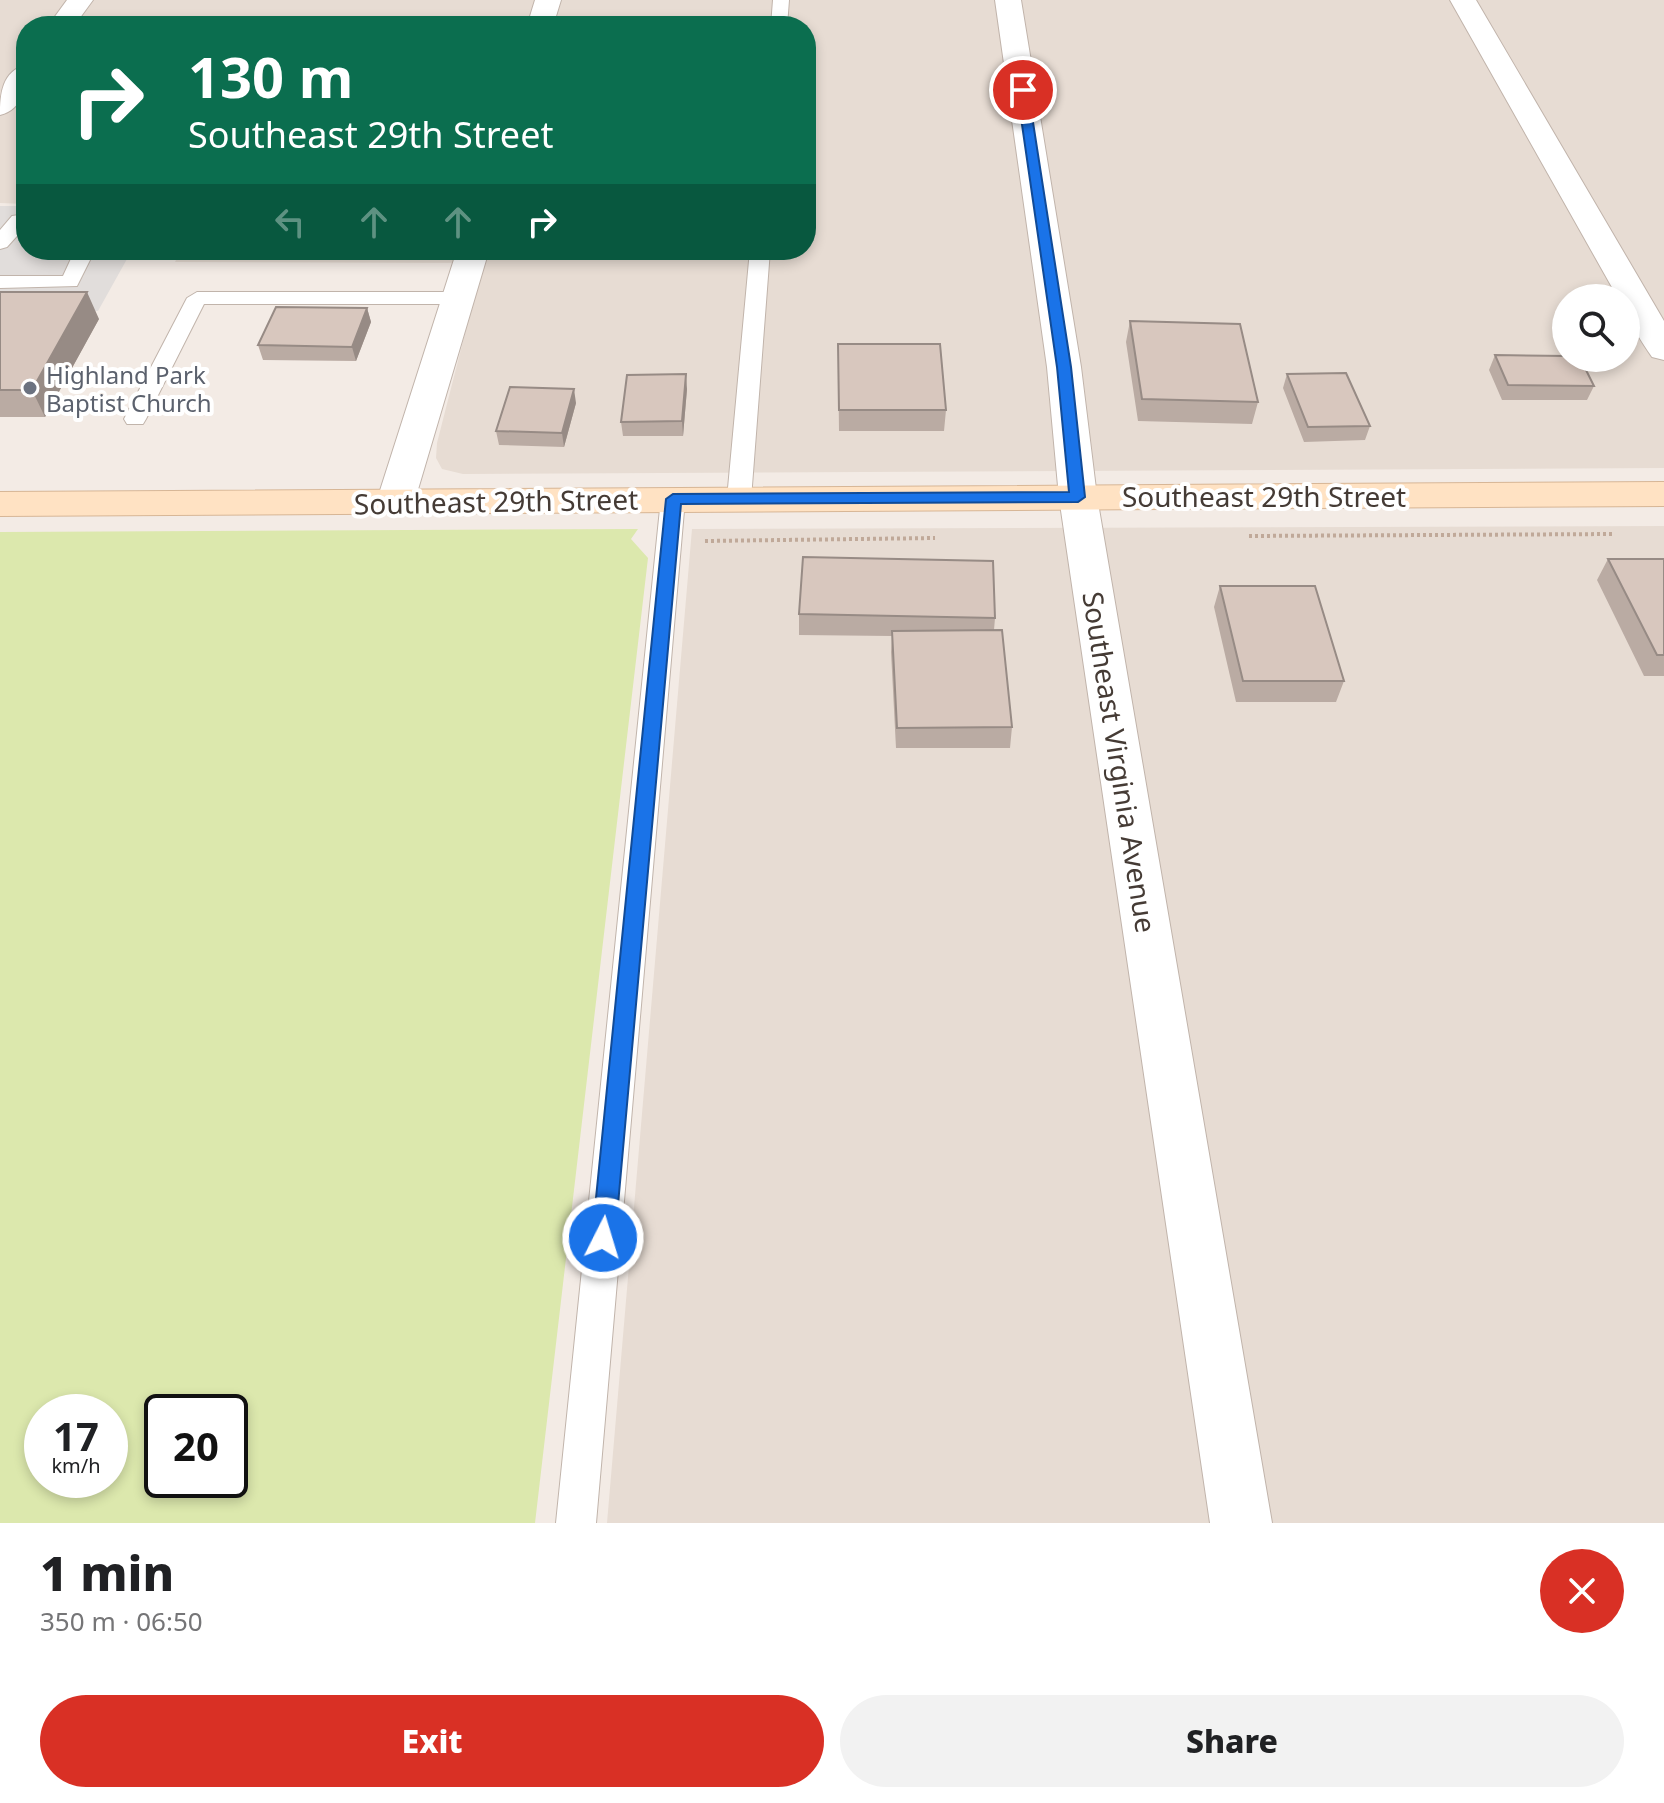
<!DOCTYPE html>
<html lang="en">
<head>
<meta charset="utf-8">
<style>
  body { margin:0; font-family:"Noto Sans",sans-serif; background:#f2f2f2; color:#202124; height:100vh; display:flex; flex-direction:column; font-size:30px; white-space:nowrap }
  * { box-sizing:border-box; margin:0 }
  p { font-size:26px; color:#757577 }
  .icon { flex:none; width:44px; height:44px; fill:none; stroke:currentColor; stroke-width:2; stroke-linecap:round; stroke-linejoin:round }
  .map { position:relative; height:1523px; overflow:hidden }
  .side { display:flex; flex-direction:column; background:#fff; flex:1 }
  .side>* { flex:none }
  .banner { position:absolute; left:16px; top:16px; width:800px; height:244px; border-radius:32px; box-shadow:0 4px 12px #0003; background:#0b6e4f; color:#fff; overflow:hidden }
  .fabs { position:absolute; left:1552px; top:284px; display:grid; gap:16px }
  .fabs a { display:grid; place-items:center; width:88px; height:88px; border-radius:50%; background:#fff; box-shadow:0 4px 12px #0003; font-size:40px }
  .speed { position:absolute; left:24px; top:1394px; display:flex; gap:16px; font-size:40px; font-weight:700; text-align:center }
  .speed>* { display:grid; place-content:center; width:104px; height:104px; border-radius:50%; background:#fff; box-shadow:0 4px 12px #0003; line-height:1 }
  .speed small { font-size:20px; font-weight:400 }
  .speed .limit { border:4px solid #111; border-radius:12px; background:#fff; color:#111 }
  .pin { position:absolute; display:grid; place-items:center; width:68px; height:68px; color:#fff; margin:-34px; border:4px solid #fff; border-radius:50%; box-shadow:0 2px 8px #0007 }
  .me { position:absolute; width:88px; margin:-44px; rotate:5deg; stroke-linejoin:round; filter:drop-shadow(0 0 6px #0008) }
  .turn { display:flex; align-items:center; gap:28px; height:168px; padding:0 40px; font-size:36px }
  .turn .icon { width:104px; height:104px; stroke-width:2.5 }
  .turn b { display:block; font-size:56px; line-height:68px }
  .lanes { display:flex; align-items:center; height:76px; padding:0 40px; background:#0003; justify-content:center; gap:40px; direction:ltr }
  .lanes .off { opacity:.35 }
  .round { display:grid; place-items:center; flex:none; width:84px; height:84px; border-radius:42px; background:#f2f2f2 }
  .headline { display:flex; align-items:center; justify-content:space-between; height:136px; padding:0 40px }
  h1 { font-size:48px; font-weight:800; line-height:60px }
  .cta { display:flex; gap:16px; margin-top:auto; padding:16px 40px }
  .cta a { flex:1; height:92px; border-radius:48px; background:#d93025; color:#fff; font-size:32px; font-weight:800; line-height:92px; text-align:center }
  .cta a+a { background:#f2f2f2; color:#202124 }
  .map>svg:first-child { display:block }
</style>
</head>
<body>
<div class="map">
<svg width="1664" height="1523" viewBox="0 0 1664 1523">
  <rect width="100%" height="100%" fill="#f3ebe5"/>
  <path fill="#e7dcd3" fill-rule="evenodd" d="M0,0H1664V468L463,474L442,469L436,458L437,443L483,263L175,262L181,250H806V26H26V204L0,203ZM1566,298H1626V358H1566Z
    M1664,526V1523H607L692,529Z"/>
  <path fill="#dce8ad" fill-rule="evenodd" d="M638,529L631,539L648,558L535,1523H0V532ZM42,1412H110V1480H42ZM162,1412H230V1480H162Z"/>
  <path fill="#e1dddb" d="M0,206H26V250H132L98,311H0Z"/>
  <g fill="none" stroke-linecap="round" stroke-linejoin="round">
    <defs>
      <path id="service" d="M773,0H789L787,26H771Z
        M26,214V226L7,247L0,249V230L12,216Z
        M75,250H95L77,286L0,288V276H63Z
        M750,250H770L751,499L747,505H731L727,499Z
        M197,292H458L468,298L458,304H204L146,419L143,424H127L124,419L187,298Z
        M673,491L681,493L685,499L596,1523H556L661,499L665,493Z"/>
      <path id="minor" d="M67,0H93L74,26H48Z
        M535,0H561L553,26H527Z
        M995,0H1021L1081,367L1097,497L1272,1523H1210L1059,497L1047,367Z
        M1450,0H1476L1664,321V360L1652,357C1640,339 1626,320 1626,298H1618Z
        M26,65C26,86 24,109 0,115C0,94 2,71 26,65Z
        M457,250H489L414,503L408,512L395,515L382,512L376,503Z"/>
      <path id="secondary" d="M1664,482V506L0,516V492Z"/>
    </defs>
    <use href="#service" stroke="#c1b4ab" stroke-width="2"/>
    <use href="#minor" stroke="#c1b4ab" stroke-width="2"/>
    <use href="#secondary" stroke="#d7b696" stroke-width="2"/>
    <path stroke="#c0a999" stroke-width="4" stroke-dasharray="3 3" stroke-linecap="butt" d="M1249,536L1615,534
      M705,541L935,538"/>
    <use href="#service" fill="#fff" fill-rule="evenodd"/>
    <use href="#minor" fill="#fff" fill-rule="evenodd"/>
    <use href="#secondary" fill="#ffe2c3" fill-rule="evenodd"/>
  </g>
  <path fill="#baaba3" d="M0,292L99,319L45,417H0Z
    M367,308L371,322L356,361L263,360L258,345Z
    M1130,321L1258,402L1252,424L1138,421L1126,342Z
    M838,344L946,410L944,431H839Z
    M1495,355L1594,386L1587,400H1502L1489,370Z
    M1287,374L1370,426L1365,440L1304,442L1283,388Z
    M687,389L683,436H623L621,422Z
    M576,403L564,447L499,445L496,431Z
    M1608,559H1664V676H1644L1597,580Z
    M1220,586L1344,681L1336,702H1236L1214,607Z
    M799,614L995,618L994,630L1012,727L1010,748H896L891,652L892,636L799,635Z"/>
  <path fill="#978b85" d="M87,292L99,319L45,417L32,390Z
    M367,308L371,322L356,361L352,347Z
    M686,374L687,389L683,436L682,421Z
    M574,389L576,403L564,447L562,433Z"/>
  <path fill="#d8c7be" stroke="#978b85" stroke-width="2" d="M0,292H87L32,390H0Z
    M276,307L367,308L352,347L258,345Z
    M1130,321L1240,324L1258,402L1142,399Z
    M838,344H940L946,410H839Z
    M1495,355L1566,356V358H1580L1594,386L1508,385Z
    M1346,373L1370,426L1308,427L1287,374Z
    M686,374L682,421L621,422L627,375Z
    M510,387L574,389L562,433L496,431Z
    M803,557L993,561L995,618L799,614Z
    M1608,559H1664V655H1657Z
    M1220,586H1315L1344,681H1243Z
    M1002,630L1012,727L897,728L892,631Z"/>
  <path fill="#1a73e8" stroke="#114b97" stroke-width="2" d="M1023,87L1028,90L1071,367L1085,497L1078,502L681,504L615,1238L611,1246L603,1249L595,1246L592,1238L666,499L673,494L1069,492L1057,367L1017,90Z"/>
  <circle fill="#6b7280" stroke="#fff" stroke-width="3" cx="30" cy="388" r="8"/>
  <g text-anchor="middle" dominant-baseline="central" stroke-width="8" stroke-linejoin="round" paint-order="stroke">
    <g font-size="24" fill="#5b616d" stroke="#fff" text-anchor="start">
      <text x="46" y="374">Highland Park<tspan x="46" dy="28">Baptist Church</tspan></text>
    </g>
    <g font-size="28" fill="#453b35" stroke="#fff">
      <text x="1264" y="496">Southeast 29th Street</text>
      <text transform="translate(496 501) rotate(-1)">Southeast 29th Street</text>
      <text transform="translate(1120 762) rotate(81)">Southeast Virginia Avenue</text>
    </g>
  </g>
</svg>
<div class="fabs">
<a><svg class="icon" aria-label="search" viewBox="0 0 24 24"><circle cx="10" cy="10" r="6"/><path d="M15 15l6 6"/></svg></a>
</div>
<div class="speed"><div>17<small>km/h</small></div><div class="limit">20</div></div>
<div class="pin" style="left:1023px;top:90px;background:#d93025"><svg class="icon" aria-label="arrive" viewBox="0 0 24 24"><path d="M6 21V4h12l-3 4 3 4H6"/></svg></div>
<svg class="me" style="left:603px;top:1238px" viewBox="-20 -20 40 40"><circle r="17" fill="#1a73e8" stroke="#fff" stroke-width="3"/><path d="M0-11L8 9 0 5-8 9z" fill="#fff"/></svg>
<div class="banner">
<div class="turn"><svg class="icon" aria-label="right" viewBox="0 0 24 24"><path d="M7 20v-9h11M14 6l5 5-5 5"/></svg><div><b>130 m</b>Southeast 29th Street</div></div>
<div class="lanes"><svg class="icon off" aria-label="left" viewBox="0 0 24 24"><path d="M17 20v-9H6M10 6l-5 5 5 5"/></svg><svg class="icon off" aria-label="ahead" viewBox="0 0 24 24"><path d="M12 20V5M6 11l6-6 6 6"/></svg><svg class="icon off" aria-label="ahead" viewBox="0 0 24 24"><path d="M12 20V5M6 11l6-6 6 6"/></svg><svg class="icon" aria-label="right" viewBox="0 0 24 24"><path d="M7 20v-9h11M14 6l5 5-5 5"/></svg></div>
</div>
</div>
<section class="side">
<div class="headline"><div><h1>1 min</h1><p>350 m · 06:50</p></div><a class="round" style="background:#d93025;color:#fff"><svg class="icon" aria-label="close" viewBox="0 0 24 24"><path d="M6 6l12 12M18 6L6 18"/></svg></a></div>
<div class="cta"><a>Exit</a><a>Share</a></div>
</section>
</body>
</html>
